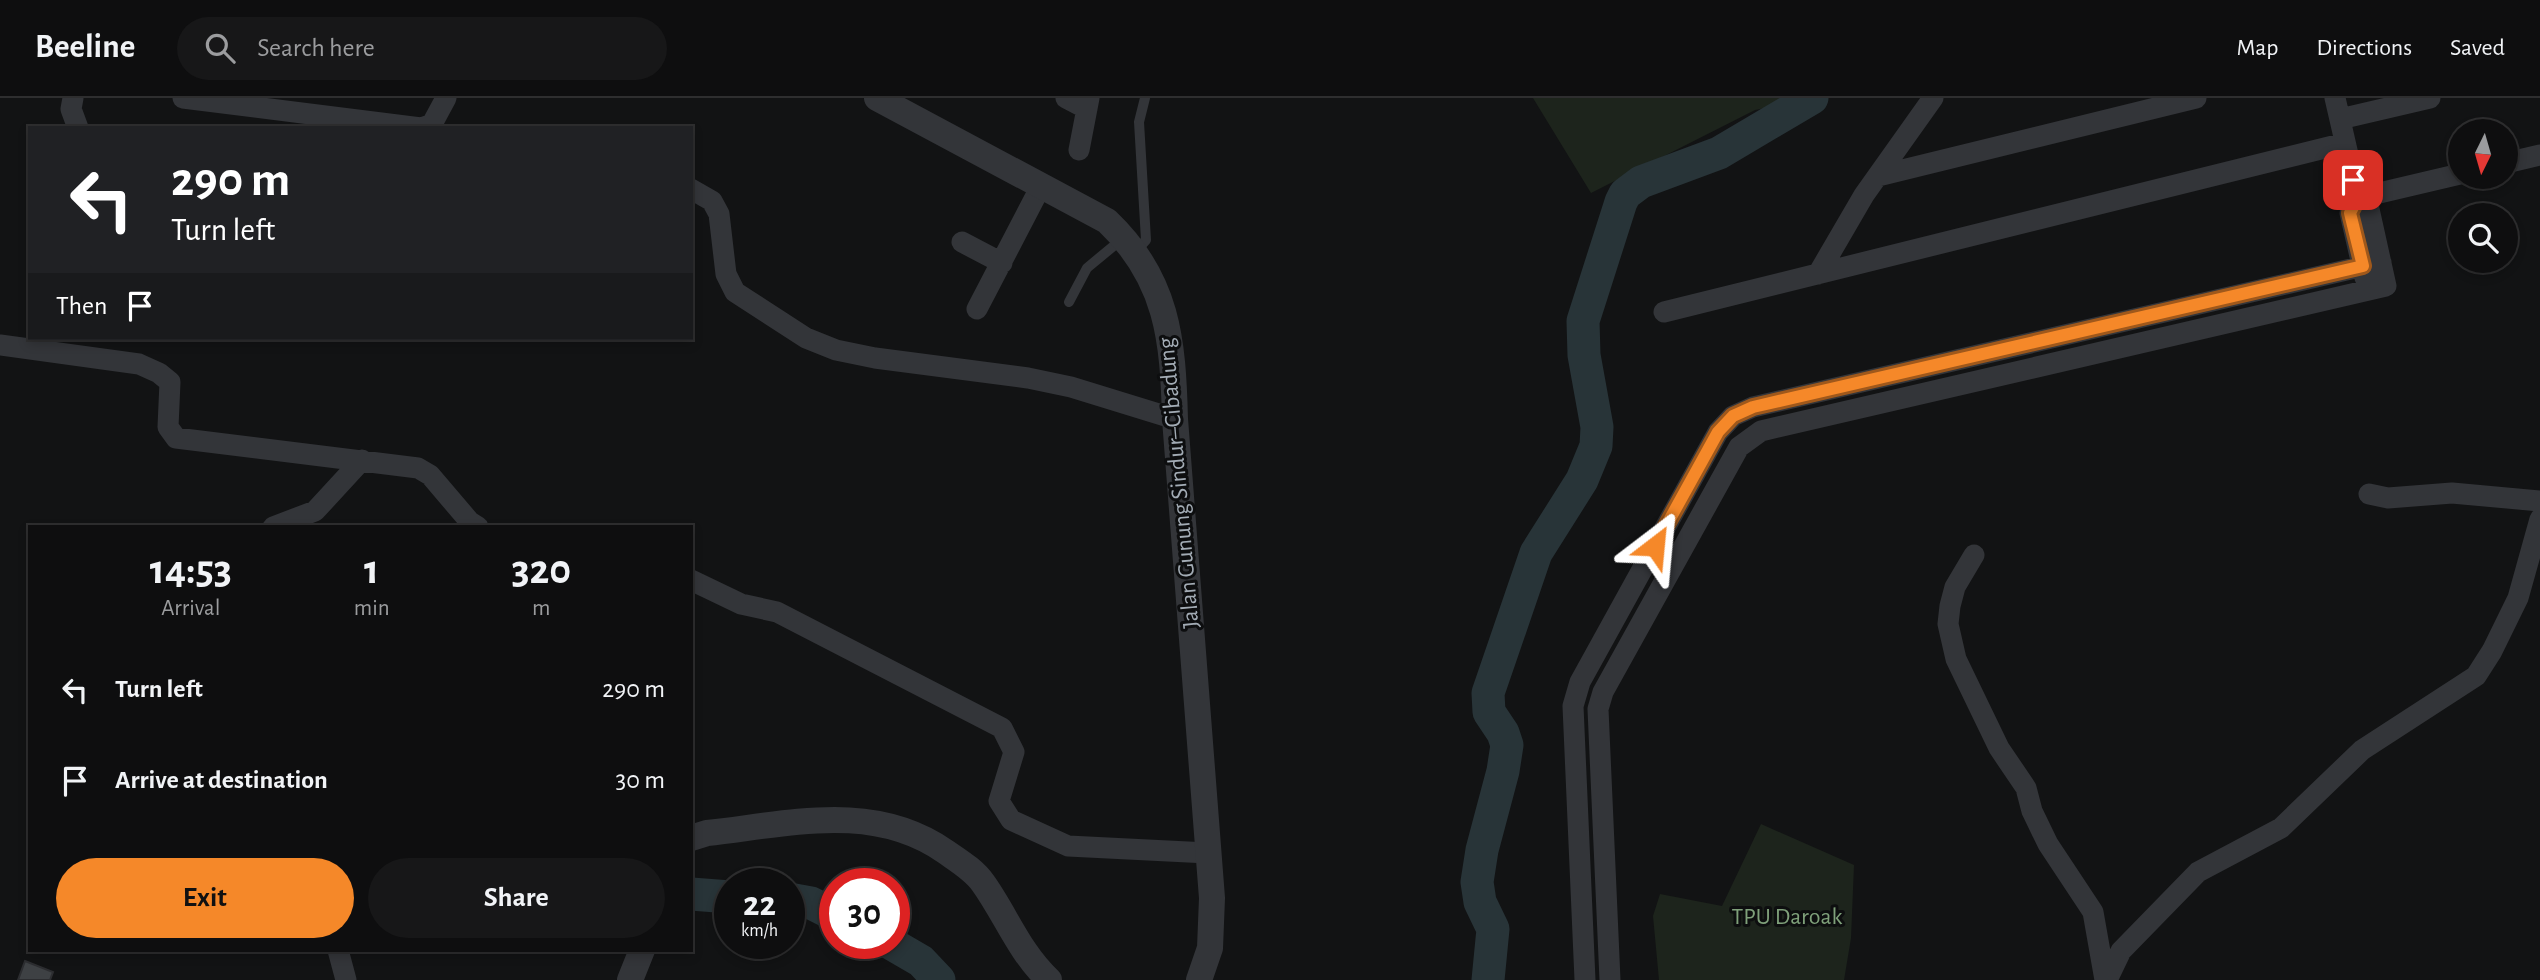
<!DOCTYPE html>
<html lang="en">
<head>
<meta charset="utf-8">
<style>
  body { margin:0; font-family:"Alegreya Sans",sans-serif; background:#171718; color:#f1f3f6; height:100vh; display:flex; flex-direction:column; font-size:26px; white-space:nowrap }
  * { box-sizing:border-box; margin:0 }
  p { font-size:23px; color:#9b9c9e }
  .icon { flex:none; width:38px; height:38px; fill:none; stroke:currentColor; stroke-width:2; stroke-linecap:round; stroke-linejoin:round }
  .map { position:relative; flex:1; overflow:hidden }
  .details { position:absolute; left:28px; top:427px; width:665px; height:427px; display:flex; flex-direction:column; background:#0e0e0f; border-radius:0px; box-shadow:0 4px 10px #0003,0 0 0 2px #2e2e2f }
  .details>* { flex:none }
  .hud { position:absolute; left:28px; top:28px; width:665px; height:214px; border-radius:0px; box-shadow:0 4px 10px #0003,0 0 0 2px #2e2e2f; background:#202124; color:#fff; overflow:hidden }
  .needle { width:46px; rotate:185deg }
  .tools { position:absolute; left:2448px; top:21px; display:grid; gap:14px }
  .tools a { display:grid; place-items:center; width:70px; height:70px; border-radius:50%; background:#0e0e0f; box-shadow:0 4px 10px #0003,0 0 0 2px #2e2e2f; font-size:35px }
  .speed { position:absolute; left:714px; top:770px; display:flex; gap:14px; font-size:35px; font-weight:700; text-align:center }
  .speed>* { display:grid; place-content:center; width:91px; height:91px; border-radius:50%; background:#0e0e0f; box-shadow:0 4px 10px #0003,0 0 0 2px #2e2e2f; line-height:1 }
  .speed small { font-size:18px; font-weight:400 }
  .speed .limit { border:10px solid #d22; background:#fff; color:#111 }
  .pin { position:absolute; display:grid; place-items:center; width:60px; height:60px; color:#fff; margin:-30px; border-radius:14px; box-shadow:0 4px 10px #0006 }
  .me { position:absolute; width:77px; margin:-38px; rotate:29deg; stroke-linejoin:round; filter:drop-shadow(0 0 5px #0008) }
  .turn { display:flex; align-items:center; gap:24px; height:147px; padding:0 28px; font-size:32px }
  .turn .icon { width:91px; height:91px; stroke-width:2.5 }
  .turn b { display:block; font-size:49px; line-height:60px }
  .then { display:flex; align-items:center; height:66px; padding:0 28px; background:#0003; gap:14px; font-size:26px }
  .eta { display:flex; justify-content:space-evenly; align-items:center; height:119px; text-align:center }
  .eta b { font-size:42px; font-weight:700; line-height:49px }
  .action { display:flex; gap:14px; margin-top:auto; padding:14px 28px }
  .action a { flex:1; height:80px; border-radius:42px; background:#f58829; color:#111; font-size:28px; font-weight:700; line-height:80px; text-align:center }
  .action a+a { background:#171718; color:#f1f3f6 }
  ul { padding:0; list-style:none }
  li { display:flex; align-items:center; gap:21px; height:91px; padding:0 28px }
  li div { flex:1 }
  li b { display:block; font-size:26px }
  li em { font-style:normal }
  header { display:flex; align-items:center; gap:42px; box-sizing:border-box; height:98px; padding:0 35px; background:#0e0e0f; border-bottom:2px solid #2e2e2f }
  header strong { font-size:33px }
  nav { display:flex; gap:38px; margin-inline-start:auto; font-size:24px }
  .search { width:490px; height:63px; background:#171718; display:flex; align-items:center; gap:18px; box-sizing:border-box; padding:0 24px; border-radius:38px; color:#9b9c9e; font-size:26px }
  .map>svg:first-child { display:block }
</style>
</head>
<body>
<header>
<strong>Beeline</strong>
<div class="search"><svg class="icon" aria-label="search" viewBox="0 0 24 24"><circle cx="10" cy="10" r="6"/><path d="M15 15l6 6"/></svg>Search here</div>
<nav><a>Map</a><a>Directions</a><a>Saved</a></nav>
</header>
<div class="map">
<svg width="2540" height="882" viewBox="0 0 2540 882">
  <rect width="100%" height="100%" fill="#121314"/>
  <path fill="#1d241c" d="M1533,0H1816L1755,12L1591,95Z
    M1761,726L1854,767L1851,840L1844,882H1659L1653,818L1660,796L1722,808Z"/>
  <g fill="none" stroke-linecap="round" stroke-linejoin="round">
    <path stroke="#283438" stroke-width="33" d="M691,796L730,799
      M789,801L811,805L835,817
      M890,845L921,863L939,882
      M1488,882L1493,831L1480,804L1477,784L1482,752L1503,673L1507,647L1503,635L1489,614L1488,595L1536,455L1582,382L1596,348L1597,329L1584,257L1583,223L1621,104L1625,96L1641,84L1719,55L1812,0"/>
  </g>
  <path fill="#3e4144" stroke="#2c2d30" stroke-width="2" d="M25,863L53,874L50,882H18Z"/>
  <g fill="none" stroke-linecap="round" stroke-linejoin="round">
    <path stroke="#333539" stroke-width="10" d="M1135,154L1146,142L1139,24L1145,0
      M1069,204L1087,170L1122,141"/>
    <path stroke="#333539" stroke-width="21" d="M73,0L71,11L78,30
      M183,0L421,30L432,26L446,0
      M1066,0L1087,11
      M2340,21L2430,0
      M1079,52L1089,0
      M2506,65L2540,57
      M1878,78L2196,0
      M691,91L712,103L719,116L726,176L735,194L806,240L836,252L875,260L1028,280L1071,289L1175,321
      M962,144L1002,165
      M1818,176L1864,97L1933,0
      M2365,180L2350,115L2358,100L2460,76
      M977,211L1041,88
      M1664,214L2345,45
      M0,247L139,266L159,275L170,284L168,329L176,340L418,370L430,377L470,424L478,429
      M2369,396L2388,400L2452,395L2540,403
      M273,429L315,413L362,362
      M1974,457L1955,489L1950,508L1948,526L1956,561L1999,650L2026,690L2032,713L2048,746L2093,814L2105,882
      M691,482L741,506L777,514L1002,630L1014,654L999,703L1011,722L1068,748L1208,755
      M338,852L346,882
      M1585,882L1573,608L1580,584L1718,334L1733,318L1753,309L2381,164
      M1610,882L1598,611L1603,594L1739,349L1761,333L2386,188L2369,111L2358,100L2335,0
      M2107,882L2121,853L2198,774L2281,730L2362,652L2476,578L2492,553L2518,500L2540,421"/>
    <path stroke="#333539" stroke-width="26" d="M877,0L1107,123C1168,181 1173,242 1175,321L1212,800L1210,850L1199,882
      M691,740L707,735C789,726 874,703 946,754C959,763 974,772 983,785C1006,817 1019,854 1049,882
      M630,882L642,852"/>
  </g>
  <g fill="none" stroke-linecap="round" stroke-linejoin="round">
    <defs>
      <path id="route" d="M1655,448L1718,334L1733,318L1753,309L2363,168L2350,115L2358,100L2353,82"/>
    </defs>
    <use href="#route" stroke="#9f581b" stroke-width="18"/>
    <use href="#route" stroke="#f58829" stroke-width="12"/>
  </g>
  <g text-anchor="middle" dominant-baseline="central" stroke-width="6" stroke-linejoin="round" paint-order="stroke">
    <g font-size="24" fill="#a3acb5" stroke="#0d0e0f">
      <text transform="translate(1179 385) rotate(-95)">Jalan Gunung Sindur–Cibadung</text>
    </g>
    <g font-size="24" fill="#7fa07a" stroke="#0d0e0f">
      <text x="1787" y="819">TPU Daroak</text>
    </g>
  </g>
</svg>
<div class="tools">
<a><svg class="needle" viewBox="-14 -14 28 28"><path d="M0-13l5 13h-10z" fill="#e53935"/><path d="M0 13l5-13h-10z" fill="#9b9c9e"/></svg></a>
<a><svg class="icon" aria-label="search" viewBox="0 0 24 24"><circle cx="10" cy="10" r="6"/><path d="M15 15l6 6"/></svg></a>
</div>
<div class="speed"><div>22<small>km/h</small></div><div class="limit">30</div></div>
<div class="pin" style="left:2353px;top:82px;background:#d93025"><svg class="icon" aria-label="arrive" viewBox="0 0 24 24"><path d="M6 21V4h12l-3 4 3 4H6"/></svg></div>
<svg class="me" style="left:1655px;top:448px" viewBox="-20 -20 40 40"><path d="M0-17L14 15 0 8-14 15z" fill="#f58829" stroke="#fff" stroke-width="4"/></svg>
<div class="hud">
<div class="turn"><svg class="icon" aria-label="left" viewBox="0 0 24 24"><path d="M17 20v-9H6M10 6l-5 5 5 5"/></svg><div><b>290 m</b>Turn left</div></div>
<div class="then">Then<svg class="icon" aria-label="arrive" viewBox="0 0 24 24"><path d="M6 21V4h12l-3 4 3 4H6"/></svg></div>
</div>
<section class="details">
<div class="eta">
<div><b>14:53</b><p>Arrival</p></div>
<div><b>1</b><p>min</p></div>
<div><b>320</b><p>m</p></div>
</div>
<ul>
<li><svg class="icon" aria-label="left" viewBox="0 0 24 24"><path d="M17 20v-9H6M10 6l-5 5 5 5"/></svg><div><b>Turn left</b></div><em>290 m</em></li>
<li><svg class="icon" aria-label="arrive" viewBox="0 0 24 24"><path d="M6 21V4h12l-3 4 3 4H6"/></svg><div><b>Arrive at destination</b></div><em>30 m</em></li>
</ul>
<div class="action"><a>Exit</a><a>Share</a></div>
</section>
</div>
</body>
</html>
